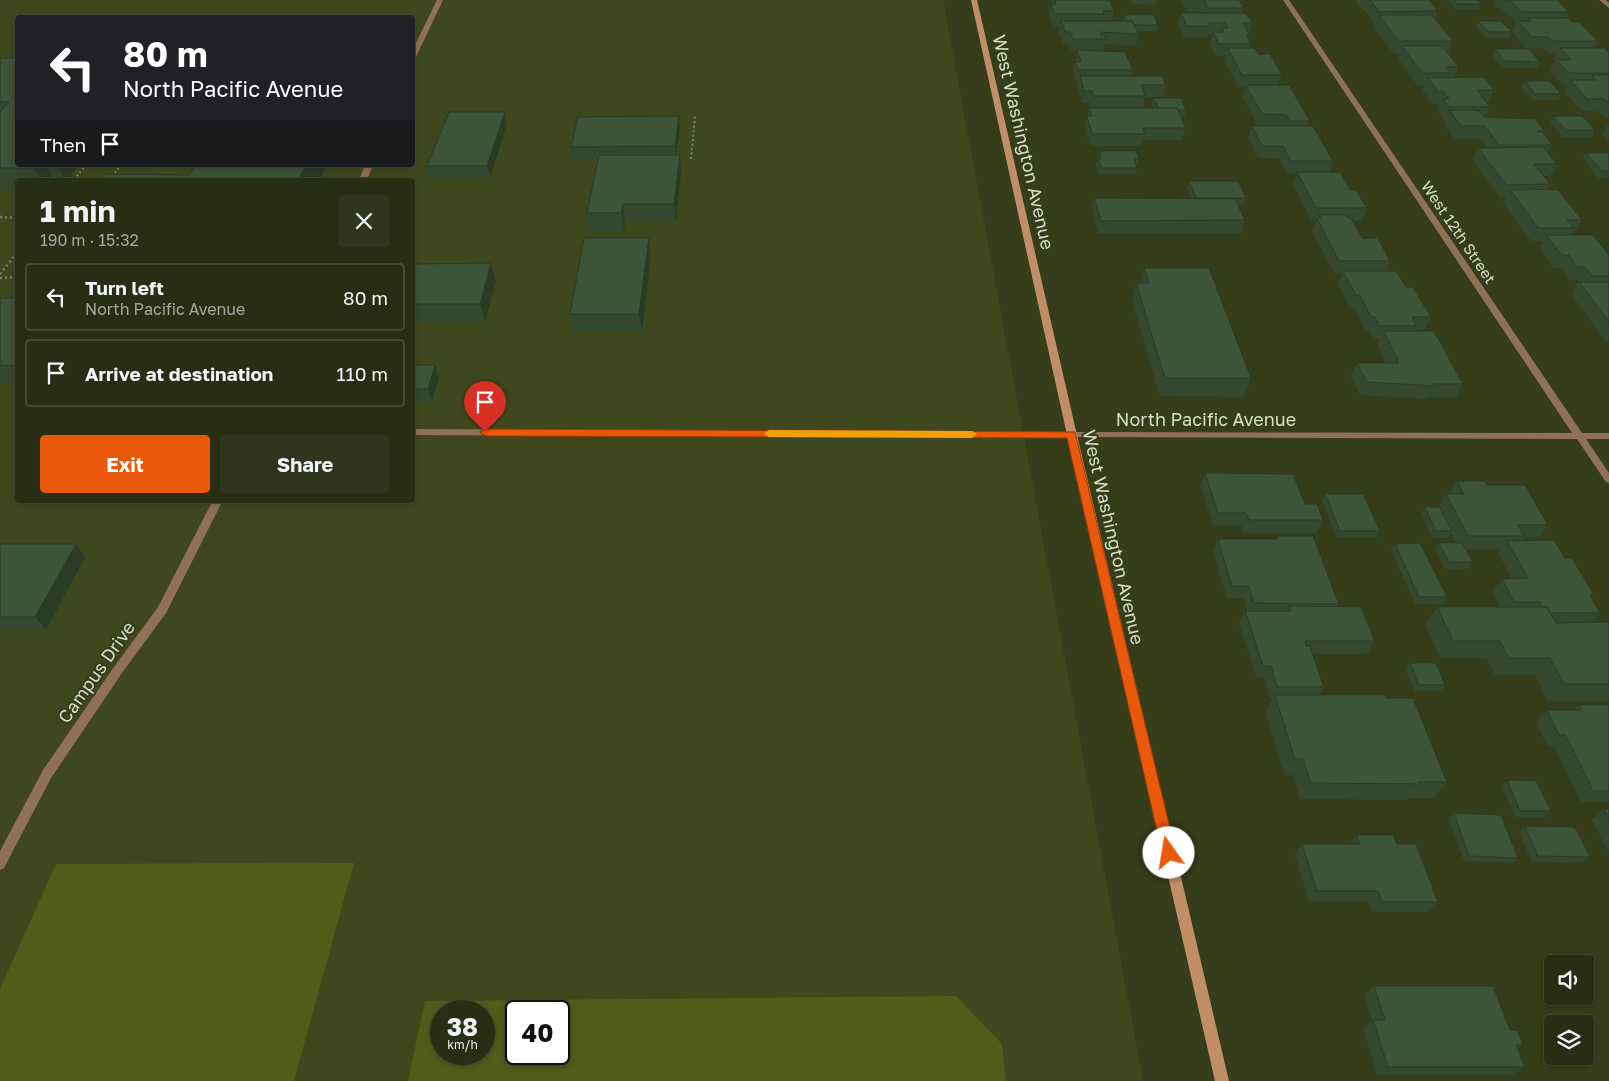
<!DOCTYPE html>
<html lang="en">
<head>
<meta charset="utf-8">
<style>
  body { margin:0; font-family:"Golos Text",sans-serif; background:#30361d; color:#f1f3f6; height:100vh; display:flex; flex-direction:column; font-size:19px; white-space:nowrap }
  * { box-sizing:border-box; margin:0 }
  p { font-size:16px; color:#a5a8a0 }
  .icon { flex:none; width:28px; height:28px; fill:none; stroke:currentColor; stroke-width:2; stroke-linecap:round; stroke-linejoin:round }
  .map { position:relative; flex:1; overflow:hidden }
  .drawer { position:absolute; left:15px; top:178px; width:400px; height:325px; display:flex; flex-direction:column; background:#282e14; border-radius:5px; box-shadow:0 2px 8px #0003,0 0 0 1px #444a34 }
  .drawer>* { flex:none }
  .banner { position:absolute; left:15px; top:15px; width:400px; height:152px; border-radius:5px; box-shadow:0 2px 8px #0003,0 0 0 1px #444a34; background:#202124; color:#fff; overflow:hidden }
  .fabs { position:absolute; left:1544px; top:955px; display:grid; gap:10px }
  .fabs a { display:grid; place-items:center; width:50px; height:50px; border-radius:5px; background:#282e14; box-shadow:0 2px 8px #0003,0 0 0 1px #444a34; font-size:25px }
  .speed { position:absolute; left:430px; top:1000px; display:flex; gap:10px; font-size:25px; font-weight:700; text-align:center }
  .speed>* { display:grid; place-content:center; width:65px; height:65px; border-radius:50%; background:#282e14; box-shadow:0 2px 8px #0003,0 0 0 1px #444a34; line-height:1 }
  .speed small { font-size:12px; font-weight:400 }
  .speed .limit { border:2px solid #111; border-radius:8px; background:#fff; color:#111 }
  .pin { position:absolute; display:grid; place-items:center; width:42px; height:42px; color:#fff; margin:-51px -21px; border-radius:50% 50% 50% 0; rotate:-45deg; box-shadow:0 0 5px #0007 }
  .pin .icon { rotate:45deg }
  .me { position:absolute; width:55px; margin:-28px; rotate:347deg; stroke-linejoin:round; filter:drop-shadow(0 0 4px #0008) }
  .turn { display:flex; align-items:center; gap:18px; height:105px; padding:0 25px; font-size:22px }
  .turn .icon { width:65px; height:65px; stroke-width:2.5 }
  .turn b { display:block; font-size:35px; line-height:42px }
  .then { display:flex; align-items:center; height:48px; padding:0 25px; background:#0003; gap:10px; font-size:19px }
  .round { display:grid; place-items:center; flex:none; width:52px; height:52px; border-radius:5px; background:#30361d }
  .head { display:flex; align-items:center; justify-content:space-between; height:85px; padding:0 25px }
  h1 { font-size:30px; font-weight:700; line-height:38px }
  .button { display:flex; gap:10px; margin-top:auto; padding:10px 25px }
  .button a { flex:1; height:58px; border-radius:5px; background:#ea580c; color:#fff; font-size:20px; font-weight:700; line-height:58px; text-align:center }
  .button a+a { background:#30361d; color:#f1f3f6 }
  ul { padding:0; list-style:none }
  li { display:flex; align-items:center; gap:15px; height:68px; margin:0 10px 8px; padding:0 15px; border:2px solid #444a34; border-radius:5px }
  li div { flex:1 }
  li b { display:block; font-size:19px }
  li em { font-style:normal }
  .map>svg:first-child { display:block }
</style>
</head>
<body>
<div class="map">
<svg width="1609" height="1081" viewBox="0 0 1609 1081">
  <rect width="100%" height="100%" fill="#353d1a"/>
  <path fill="#3f481d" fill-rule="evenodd" d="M0,0H943L1143,1081H0ZM18,18H412V165H18ZM18,180H412V500H18ZM441,1011H484V1054H441ZM516,1011H559V1054H516Z"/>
  <path fill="#505d19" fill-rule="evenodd" d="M354,863L294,1081H0V989L56,864Z
    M956,996L1002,1044L1006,1081H408L425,1001ZM484,1011V1054H441V1011ZM559,1011V1054H516V1011Z"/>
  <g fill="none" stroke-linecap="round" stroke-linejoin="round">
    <path stroke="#7a8265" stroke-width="2" stroke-dasharray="2 2.5" stroke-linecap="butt" d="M691,159L695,116
      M74,180L86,165
      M109,180L121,165"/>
    <path stroke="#7a8265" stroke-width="2.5" stroke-dasharray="2 3" stroke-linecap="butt" d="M0,217L18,218
      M0,274L18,252
      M0,278L18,277"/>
    <path fill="#907158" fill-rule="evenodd" d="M437,0H443L415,59L412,61V51Z
      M365,165H373L367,180H359Z
      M412,429L1072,432L1077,435L1072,438L412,435Z
      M213,500H223L166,613L122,673L51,778L4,868L0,870V851L43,770L114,667L158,607Z"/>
    <path fill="#907158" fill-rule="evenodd" d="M1283,0H1289L1582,433H1609V439H1586L1609,473V483L1606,482L1577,439L1069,437L1067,435L1069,433L1072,432L1572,433Z
      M1599,0H1606L1609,3V8Z"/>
    <path fill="#c08f67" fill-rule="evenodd" d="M971,0H977L1077,435L1229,1081H1215L1067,435Z"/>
  </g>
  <path fill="#34482f" d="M1052,0H1109L1114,11L1112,21H1122L1123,15L1158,25L1157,31H1137L1139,34L1136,46L1105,44L1103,51L1133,70L1131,76L1166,85L1163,97H1145L1143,108H1154L1152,104L1154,98L1186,110L1185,116H1181L1186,128L1182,140H1143L1142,146H1090L1085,128L1089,108H1092L1090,103H1082L1078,88L1079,82H1076L1073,74L1077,51H1071L1068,44H1063L1059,32L1060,26H1053L1049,15Z
    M1130,0H1156L1155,5L1132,4Z
    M1182,0H1239L1244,8L1242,13L1252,23L1249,33L1250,35L1249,39L1251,44L1250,48L1258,54L1282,75L1278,85L1310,121L1308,126L1333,161L1329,172L1350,190L1367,208L1362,221H1353L1362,238L1390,261L1386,271L1406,287L1431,317L1424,330H1414L1413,331L1463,384L1456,397H1429L1428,399L1360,395L1351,376L1357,363H1386L1377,344L1380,339H1373L1369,330H1365L1355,308H1350L1338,284L1342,273H1334L1312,231L1317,220H1311L1293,184L1297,173H1286L1279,158H1258L1248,138L1252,126H1258L1243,97L1246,87H1238L1224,60L1226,55L1215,56L1210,44L1212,34H1208V37H1184L1178,24L1181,13H1202L1201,11H1186L1182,2Z
    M1355,0H1429L1438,11L1435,19L1453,41L1448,53L1459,67L1454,77L1494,90L1488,102H1486L1490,107L1485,117L1545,131L1544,134L1553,145L1548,153L1557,164L1550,176H1544L1550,184L1547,190L1582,220L1574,232H1572L1570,235L1609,255V342H1606L1571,294L1579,282L1578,280H1570L1561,268H1554L1539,248L1543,241H1531L1503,203L1506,197H1500L1472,160L1478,148H1486L1479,139H1455L1443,122L1445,119H1443L1438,111L1440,106L1438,104H1433L1422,90L1424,85H1417L1398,58L1399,53H1393L1374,27L1375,24H1374L1365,10H1362Z
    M1447,0H1478L1481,4L1478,9H1455Z
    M1496,0H1557L1569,12L1566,18L1598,41L1594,48L1609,53V118H1606L1596,111H1581L1564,92L1567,85H1563L1550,71L1555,61L1554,60L1557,53H1547L1542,48H1526L1512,32L1509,38H1486L1476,27L1478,21L1512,32L1516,23L1506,12H1502L1494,4Z
    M1495,49L1540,62L1537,68H1502L1492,55Z
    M0,58H18V165H79L67,180H18V191L0,190Z
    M1525,81L1561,94L1558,100H1532L1521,87Z
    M505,112L507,124L490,178H431L427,166Z
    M1553,116L1595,130L1591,137H1562L1550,122Z
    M1609,122V142L1602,134Z
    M680,128L676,155H680L681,172L676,222H625L624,231H590L587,213L598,159H573L571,147Z
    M1099,151L1139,159L1137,165H1136L1137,168L1136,174H1099L1096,165Z
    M1586,153H1609V178H1598L1583,159Z
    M1189,181L1246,198L1244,204H1238L1245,220L1241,233H1098L1092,210L1094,198H1192L1187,187Z
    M651,256L642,332H573L570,314Z
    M491,263L496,281L485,322L412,323V264Z
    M1144,268L1251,378L1243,397L1160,396L1132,301L1136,283H1140Z
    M0,298H18V384H0Z
    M412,365H435L439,377L432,402H412Z
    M1205,473L1305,504L1323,520L1317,533H1243L1241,525H1213L1200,486Z
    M1457,481L1486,485L1548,525L1539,537H1524L1521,541L1565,558L1594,595L1592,598L1600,613L1592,622H1609V701H1548L1535,675H1495L1486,658H1440L1425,625L1437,607H1501L1493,591L1502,579H1512L1498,553L1501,549H1465L1473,562L1468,569H1445L1435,549L1439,543H1456L1451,533L1448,538H1432L1421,514L1425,507H1438L1446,494H1449Z
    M1325,494L1380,531L1377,537L1337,538L1322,501Z
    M1277,536L1339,604L1337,607L1375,641L1367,654H1312L1324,687L1319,695L1386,698L1447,782L1434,798H1407L1406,800L1300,799L1293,775H1285L1265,712L1273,699H1270L1264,678H1257L1239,623L1245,611H1247L1244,598H1227L1213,551L1218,539H1276Z
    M0,544H76L85,557L46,630H0Z
    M1395,544L1447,597L1442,604H1415L1391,550Z
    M1410,663L1445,685L1441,691H1414L1406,670Z
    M1579,705H1609V802H1581L1554,746L1548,747L1536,722L1547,710H1573Z
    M1507,780L1551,811L1545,817H1515L1502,786Z
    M1604,809H1609V854L1592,820Z
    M1454,813L1518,858L1512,863L1464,861L1448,819Z
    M1525,826L1590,857L1584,862H1532L1519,832Z
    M1357,835L1397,844L1438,902L1428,912H1372L1368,901H1309L1295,855L1302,844H1349Z
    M1374,986L1510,1030L1523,1045L1518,1048L1525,1067L1512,1075H1377L1363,1029L1372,1021L1364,995Z"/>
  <path fill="#2a3b26" d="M505,112L507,124L490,178L487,166Z
    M679,116L680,128L676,158L675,146Z
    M680,155L681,172L676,222L674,204Z
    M37,165H45L54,180H41L34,168Z
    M57,165H79L67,180H65Z
    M306,165H327L319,180H298Z
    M623,204L625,222L624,231L621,213Z
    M649,238L651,256L642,332L639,314Z
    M491,263L496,281L485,322L480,304Z
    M435,365L439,377L432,402L428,389Z
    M76,544L85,557L46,630L35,617Z"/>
  <path fill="#3c5437" stroke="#2a3b26" d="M1055,0H1109L1114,11H1103L1104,14H1055L1051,4H1056Z
    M1204,0H1239L1244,8H1208Z
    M1370,0H1429L1438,11L1379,12Z
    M1454,0H1478L1481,4H1457Z
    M1506,0H1557L1569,12H1522L1511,1Z
    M1181,13H1246L1252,23H1243L1250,35H1247L1251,44H1219L1213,32H1224L1222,28H1228L1225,23H1209L1211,26H1187Z
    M1123,15H1154L1158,25H1134L1132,21H1126Z
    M1379,15H1432L1453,41H1398Z
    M1529,18H1568L1572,22H1579L1598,41H1553L1548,37H1532L1517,21H1531Z
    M1061,21H1132L1139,34L1100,32L1101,35H1104L1106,39H1073L1070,32H1065Z
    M1478,21H1501L1512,32H1489Z
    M1402,46H1442L1459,67H1447L1451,73H1422Z
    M1228,48H1255L1258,54H1270L1282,75H1242Z
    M1560,48H1604L1609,53V73H1569L1556,60H1571Z
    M1495,49H1529L1540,62L1505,61Z
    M1077,50L1125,52L1133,70H1078L1075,62H1081Z
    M0,58H18V165H37L34,168H0V112L9,102H0Z
    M1592,75H1609V103L1603,99H1587L1570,80H1596Z
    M1080,76H1162L1166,85H1141L1145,96H1094L1092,91H1084Z
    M1484,77L1494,90H1477L1490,107H1449L1443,99H1449L1444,92H1438L1428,78Z
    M1525,81H1550L1561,94H1535Z
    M1246,85H1289L1310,121H1290L1286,115L1262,114Z
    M1154,98H1181L1186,110H1178L1177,108H1158Z
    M1089,108H1177L1186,128H1143L1145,134H1092L1087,116H1092Z
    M1449,110H1478L1484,117L1535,119L1545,131H1537L1543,133L1553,145H1499L1485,126H1461Z
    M449,112H505L487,166H427Z
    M679,116L675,146L571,147L578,117Z
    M1553,116H1582L1595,130H1566Z
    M1252,126H1313L1333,161H1291L1283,146H1262Z
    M1543,147L1557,164H1534L1550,184L1506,185L1478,148Z
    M1099,151H1136L1139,159H1134L1137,168H1101L1098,159H1101Z
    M1586,153H1609V171H1602Z
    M599,155H680L674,204H623L621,213H587Z
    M195,165H306L298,180H98L102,174L189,175Z
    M1297,172H1340L1350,190H1356L1367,208H1316Z
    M1189,181H1238L1246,198H1196Z
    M1527,189L1558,190L1582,220H1567L1574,228H1538L1510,190H1528Z
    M1094,198L1235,199L1245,220L1101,221Z
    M1319,215H1346L1348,218H1351L1362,238H1378L1390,261H1339L1317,218H1321Z
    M1546,235H1593L1609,255V276H1592L1585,267H1577L1569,255H1562Z
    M584,238H649L639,314H570Z
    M491,263L480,304H412V264Z
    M1144,268H1209L1251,378H1165L1136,283H1149Z
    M1343,271H1396L1406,287H1413L1431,317H1412L1416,326H1379L1375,317H1371L1360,295H1356Z
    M1579,282H1609V322Z
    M0,298H18V366L0,365Z
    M1383,331H1434L1463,384H1434L1435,386L1367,382L1357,363H1399Z
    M412,365H435L428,389H412Z
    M1205,473L1293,474L1305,504H1317L1323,520H1249L1246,513H1218Z
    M1457,481H1484L1486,485H1525L1548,525H1518L1524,536H1468L1446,494H1464Z
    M1325,494H1363L1380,531H1340Z
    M1425,507H1440L1452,531H1436Z
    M1277,536H1313L1339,604L1254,603L1249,586H1232L1218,539H1278Z
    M1554,540L1565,558H1572L1594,595H1590L1600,613H1550L1547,607H1542L1539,602H1514L1502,579L1528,578L1507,541Z
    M1420,543L1447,597H1419L1395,544Z
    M1439,543H1462L1473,562H1449Z
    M0,544H76L35,617H0Z
    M1289,606L1361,607L1375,641H1305L1306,646H1310L1324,687H1277L1271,666H1263L1245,611H1291Z
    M1437,607H1547L1556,623L1609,622V684H1564L1550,658H1509L1500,641H1453Z
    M1410,663H1436L1445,685H1419Z
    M1275,695H1385L1386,698H1413L1447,782H1418L1419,784L1311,783L1303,759H1295Z
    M1579,705H1609V791H1593L1565,735H1559L1547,710H1581Z
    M1507,780L1536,781L1551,811H1520Z
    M1604,809H1609V819Z
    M1454,813L1501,815L1518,858L1469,856Z
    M1525,826L1575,827L1590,857L1538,856Z
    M1357,835H1393L1397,844H1416L1438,902H1382L1378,891H1317L1302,844H1360Z
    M1374,986H1493L1510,1030H1517L1523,1045H1516L1525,1067H1388L1373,1020H1385Z"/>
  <path fill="#ea580c" stroke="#983908" d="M485,429L1075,432L1176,853L1174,858L1169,859L1164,858L1162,853L1067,438L485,436L480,432Z"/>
  <path fill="#f59e0b" d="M769,430L972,431L977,434L972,438L769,437L764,434Z"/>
  <g text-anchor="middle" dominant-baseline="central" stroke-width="4" stroke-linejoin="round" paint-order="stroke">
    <g font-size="15" fill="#d7ddc8" stroke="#353d1a">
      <text transform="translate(1459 232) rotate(56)">West 12th Street</text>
    </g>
    <g font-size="18" fill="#d7ddc8" stroke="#353d1a">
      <text transform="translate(1024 142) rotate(77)">West Washington Avenue</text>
      <text x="1206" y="419">North Pacific Avenue</text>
      <text transform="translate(1114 537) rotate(77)">West Washington Avenue</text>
      <text transform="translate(96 672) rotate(-55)">Campus Drive</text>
    </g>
  </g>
</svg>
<div class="fabs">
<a><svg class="icon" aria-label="sound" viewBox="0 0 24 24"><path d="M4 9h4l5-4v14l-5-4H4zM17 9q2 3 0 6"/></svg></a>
<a><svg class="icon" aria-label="layers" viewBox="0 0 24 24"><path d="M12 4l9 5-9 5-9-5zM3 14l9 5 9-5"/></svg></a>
</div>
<div class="speed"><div>38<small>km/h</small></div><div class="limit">40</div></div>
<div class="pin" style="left:485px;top:432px;background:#d93025"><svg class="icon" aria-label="arrive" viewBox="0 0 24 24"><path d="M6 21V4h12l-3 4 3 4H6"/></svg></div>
<svg class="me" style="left:1169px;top:853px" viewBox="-20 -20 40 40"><circle r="19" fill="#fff"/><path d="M0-13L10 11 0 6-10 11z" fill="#ea580c"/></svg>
<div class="banner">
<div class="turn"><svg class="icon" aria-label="left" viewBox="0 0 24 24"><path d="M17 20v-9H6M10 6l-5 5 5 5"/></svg><div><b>80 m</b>North Pacific Avenue</div></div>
<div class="then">Then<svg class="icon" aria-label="arrive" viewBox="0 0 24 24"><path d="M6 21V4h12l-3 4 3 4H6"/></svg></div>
</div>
<section class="drawer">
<div class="head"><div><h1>1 min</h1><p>190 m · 15:32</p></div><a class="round"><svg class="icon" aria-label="close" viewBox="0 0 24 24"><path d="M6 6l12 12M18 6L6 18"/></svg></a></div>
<ul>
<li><svg class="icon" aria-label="left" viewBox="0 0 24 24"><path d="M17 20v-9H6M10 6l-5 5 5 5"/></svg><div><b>Turn left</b><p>North Pacific Avenue</p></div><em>80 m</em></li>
<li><svg class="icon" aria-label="arrive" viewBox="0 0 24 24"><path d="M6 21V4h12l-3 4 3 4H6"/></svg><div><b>Arrive at destination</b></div><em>110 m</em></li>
</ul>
<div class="button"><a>Exit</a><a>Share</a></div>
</section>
</div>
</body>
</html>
